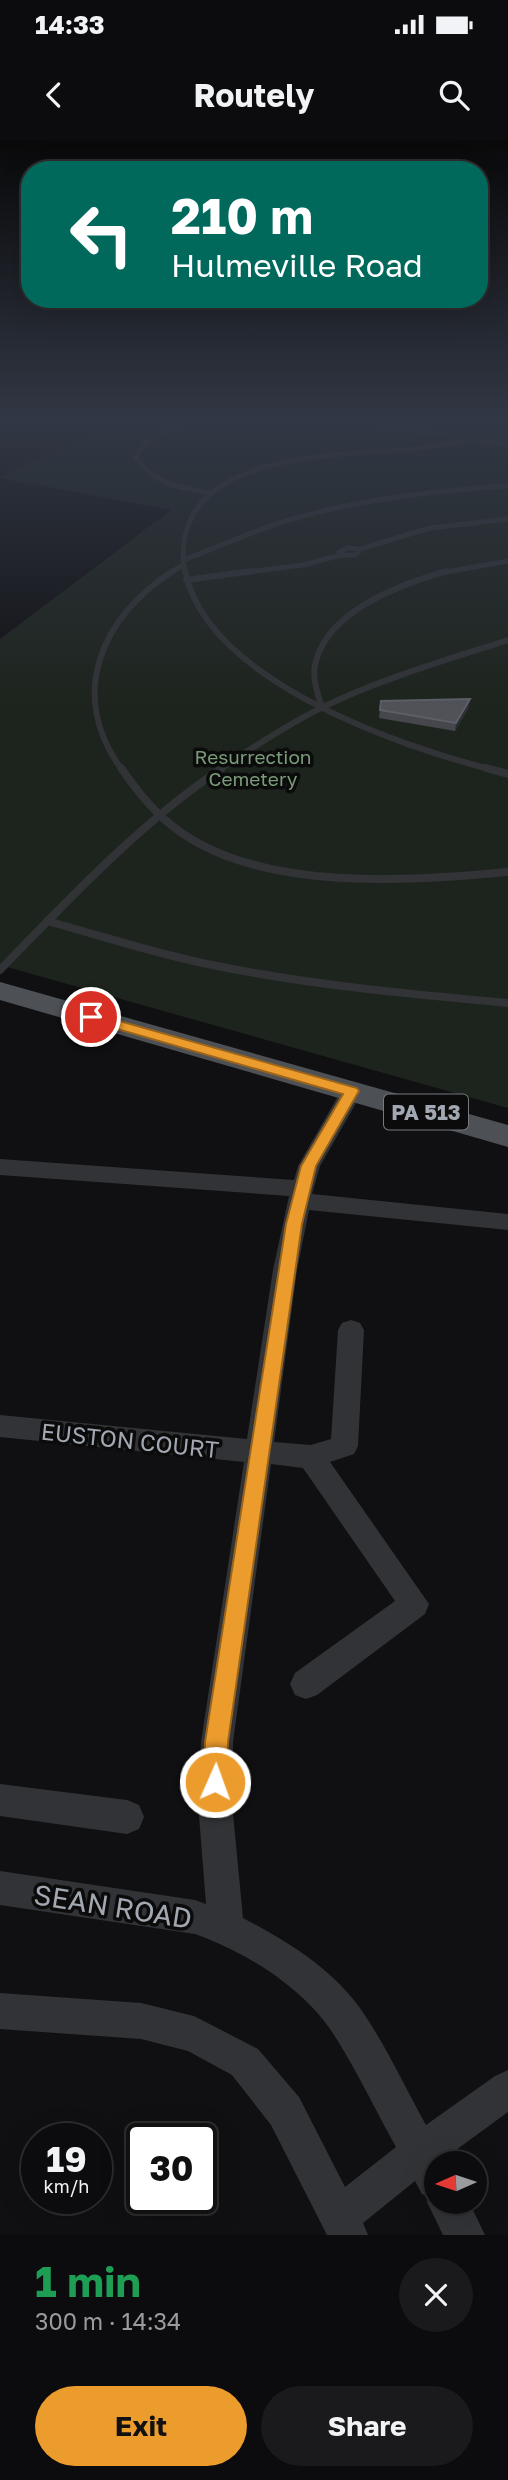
<!DOCTYPE html>
<html lang="en">
<head>
<meta charset="utf-8">
<style>
  body { margin:0; font-family:"Golos Text",sans-serif; background:#1a1a1c; color:#f1f3f6; height:100vh; display:flex; flex-direction:column; font-size:26px; white-space:nowrap }
  * { box-sizing:border-box; margin:0 }
  p { font-size:23px; color:#9a9b9e }
  .icon { flex:none; width:38px; height:38px; fill:none; stroke:currentColor; stroke-width:2; stroke-linecap:round; stroke-linejoin:round }
  .map { position:relative; height:2095px; overflow:hidden }
  .panel { display:flex; flex-direction:column; background:#0c0c0e; flex:1 }
  .panel>* { flex:none }
  .banner { position:absolute; left:21px; top:21px; width:467px; height:147px; border-radius:28px; box-shadow:0 7px 28px #0002,0 0 0 2px #2c2c2e; background:#00695c; color:#fff; overflow:hidden }
  .needle { width:46px; rotate:267deg }
  .fabs { position:absolute; left:424px; top:2011px; display:grid; gap:14px }
  .fabs a { display:grid; place-items:center; width:63px; height:63px; border-radius:50%; background:#0c0c0e; box-shadow:0 7px 28px #0002,0 0 0 2px #2c2c2e; font-size:35px }
  .speed { position:absolute; left:21px; top:1983px; display:flex; gap:14px; font-size:35px; font-weight:700; text-align:center }
  .speed>* { display:grid; place-content:center; width:91px; height:91px; border-radius:50%; background:#0c0c0e; box-shadow:0 7px 28px #0002,0 0 0 2px #2c2c2e; line-height:1 }
  .speed small { font-size:18px; font-weight:400 }
  .speed .limit { border:4px solid #111; border-radius:10px; background:#fff; color:#111 }
  .pin { position:absolute; display:grid; place-items:center; width:60px; height:60px; color:#fff; margin:-30px; border:4px solid #fff; border-radius:50%; box-shadow:0 2px 7px #0007 }
  .me { position:absolute; width:77px; margin:-38px; rotate:2deg; stroke-linejoin:round; filter:drop-shadow(0 0 5px #0008) }
  .turn { display:flex; align-items:center; gap:24px; height:147px; padding:0 35px; font-size:32px }
  .turn .icon { width:91px; height:91px; stroke-width:2.5 }
  .turn b { display:block; font-size:49px; line-height:60px }
  .round { display:grid; place-items:center; flex:none; width:74px; height:74px; border-radius:37px; background:#1a1a1c }
  .head { display:flex; align-items:center; justify-content:space-between; height:119px; padding:0 35px }
  h1 { font-size:42px; font-weight:700; line-height:52px; color:#1e9e55 }
  .primary-button { display:flex; gap:14px; margin-top:auto; padding:14px 35px }
  .primary-button a { flex:1; height:80px; border-radius:42px; background:#ec9c2d; color:#111; font-size:28px; font-weight:700; line-height:80px; text-align:center }
  .primary-button a+a { background:#1a1a1c; color:#f1f3f6 }
  .status { display:flex; justify-content:space-between; align-items:center; height:49px; padding:0 35px; background:#0c0c0e; direction:ltr }
  .status svg { height:19px; fill:currentColor }
  header { display:flex; justify-content:space-between; align-items:center; height:91px; padding:0 35px; background:#0c0c0e; font-size:32px; font-weight:700 }
  .map>svg:first-child { display:block }
</style>
</head>
<body>
<div class="status"><b>14:33</b><svg viewBox="0 0 49 12"><path d="M0 12V9h3v3zM5 12V6h3v6zM10 12V3h3v9zM15 12V0h3v12zM26 1h20v11H26zM47 4h2v5h-2z"/></svg></div>
<header><svg class="icon" aria-label="back" viewBox="0 0 24 24"><path d="M15 5l-7 7 7 7"/></svg>Routely<svg class="icon" aria-label="search" viewBox="0 0 24 24"><circle cx="10" cy="10" r="6"/><path d="M15 15l6 6"/></svg></header>
<div class="map">
<svg width="508" height="2095" viewBox="0 0 508 2095">
  <rect width="100%" height="100%" fill="#101012"/>
  <path fill="#1d241d" d="M118,277H408L508,293V968L0,825V499L171,370L0,338Z"/>
  <g fill="none" stroke-linecap="round" stroke-linejoin="round">
    <path stroke="#313336" stroke-width="5" d="M286,277L378,285L508,305
      M211,353C182,348 152,344 136,317C151,281 207,279 241,277
      M348,408L361,409L355,415H341L339,412Z
      M360,409L430,388L508,379
      M183,420C219,407 253,391 289,380C360,359 434,351 508,346
      M170,433L183,425
      M185,433C165,312 332,316 410,309C432,307 453,303 474,299
      M239,433L303,425L341,415
      M440,433L508,421"/>
    <path stroke="#313336" stroke-width="6" d="M185,431C207,540 398,606 493,630
      M186,440L253,431
      M322,568C318,554 312,540 315,525C326,471 401,444 447,431
      M122,630C67,555 101,477 173,431
      M219,630C253,607 288,584 325,566C384,538 446,520 508,500"/>
    <path stroke="#313336" stroke-width="8" d="M121,628C138,652 155,674 179,691C264,752 409,741 508,732
      M486,628L508,634
      M47,781C102,796 156,814 212,825C310,845 409,854 508,863
      M0,830C69,759 139,684 222,628"/>
    <path fill="#313336" fill-rule="evenodd" d="M352,944L359,946L363,951L320,1026L312,1054L508,1074V1090L309,1070L297,1130L274,1302L311,1305L331,1299L338,1190L342,1183L351,1180L360,1183L364,1190L358,1306L354,1314L330,1322L429,1464L425,1474L317,1555L306,1559L295,1555L290,1544L295,1533L395,1461L303,1328L271,1324L233,1602L232,1663L243,1778C287,1801 333,1829 362,1871C386,1906 405,1947 426,1985L495,1936L508,1930V1972L445,2018L448,2023H436V2062H469L485,2095H443L427,2062L429,2057L422,2054L415,2041L363,2083L368,2095H327L271,1985L232,1935L188,1911L141,1899L0,1889V1853L141,1863L194,1876L258,1909L299,1957L345,2047L396,2007C376,1971 358,1933 336,1898C306,1849 248,1813 195,1794L0,1765V1731L195,1760L206,1764L198,1663L201,1602L244,1322L0,1297V1275L247,1299L273,1130L289,1056L0,1035V1019L294,1040L298,1026L341,951L345,946Z
      M0,1644L127,1660L139,1665L144,1677L139,1689L127,1694L0,1676Z"/>
    <path fill="#4d5055" fill-rule="evenodd" d="M0,842L508,985V1007L0,860Z"/>
  </g>
  <path fill="#46474d" d="M381,561L469,567L455,591L379,578Z"/>
  <path fill="#2c2d31" d="M470,559L469,567L455,591L456,583Z"/>
  <path fill="#505258" stroke="#5d5f66" stroke-width="2" d="M470,559L456,583L380,570L381,561Z"/>
  <linearGradient id="sky" x2="0" y2="1"><stop stop-color="#09090a"/><stop offset="0.49" stop-color="#313744"/><stop offset="1" stop-color="#313744" stop-opacity="0"/></linearGradient>
  <rect width="508" height="570" fill="url(#sky)"/>
  <path fill="#ec9c2d" stroke="#99651d" stroke-width="2" d="M91,873L357,948L359,951L316,1026L302,1084L228,1602L227,1642L223,1650L215,1654L207,1650L204,1642L205,1602L286,1084L301,1026L343,954L86,880V874Z"/>
  <g text-anchor="middle" dominant-baseline="central" stroke-width="7" stroke-linejoin="round" paint-order="stroke">
    <g font-size="19" fill="#7a9d79" stroke="#0b0b0c">
      <text x="253" y="616">Resurrection<tspan x="253" dy="22">Cemetery</tspan></text>
    </g>
    <rect fill="#0b0b0c" stroke="#757980" stroke-width="2" x="384" y="954.5" width="84" height="35" rx="5"/>
    <g font-size="21" font-weight="bold" fill="#a2a8b2">
      <text x="426" y="972">PA 513</text>
    </g>
    <g font-size="23" fill="#a2a8b2" stroke="#0b0b0c">
      <text transform="translate(130 1300) rotate(6)">EUSTON COURT</text>
    </g>
    <g font-size="28" fill="#a2a8b2" stroke="#0b0b0c">
      <text transform="translate(113 1766) rotate(9)">SEAN ROAD</text>
    </g>
  </g>
</svg>
<div class="fabs">
<a><svg class="needle" viewBox="-14 -14 28 28"><path d="M0-13l5 13h-10z" fill="#e53935"/><path d="M0 13l5-13h-10z" fill="#9a9b9e"/></svg></a>
</div>
<div class="speed"><div>19<small>km/h</small></div><div class="limit">30</div></div>
<div class="pin" style="left:91px;top:877px;background:#d93025"><svg class="icon" aria-label="arrive" viewBox="0 0 24 24"><path d="M6 21V4h12l-3 4 3 4H6"/></svg></div>
<svg class="me" style="left:215px;top:1642px" viewBox="-20 -20 40 40"><circle r="17" fill="#ec9c2d" stroke="#fff" stroke-width="3"/><path d="M0-11L8 9 0 5-8 9z" fill="#fff"/></svg>
<div class="banner">
<div class="turn"><svg class="icon" aria-label="left" viewBox="0 0 24 24"><path d="M17 20v-9H6M10 6l-5 5 5 5"/></svg><div><b>210 m</b>Hulmeville Road</div></div>
</div>
</div>
<section class="panel">
<div class="head"><div><h1>1 min</h1><p>300 m · 14:34</p></div><a class="round"><svg class="icon" aria-label="close" viewBox="0 0 24 24"><path d="M6 6l12 12M18 6L6 18"/></svg></a></div>
<div class="primary-button"><a>Exit</a><a>Share</a></div>
</section>
</body>
</html>
